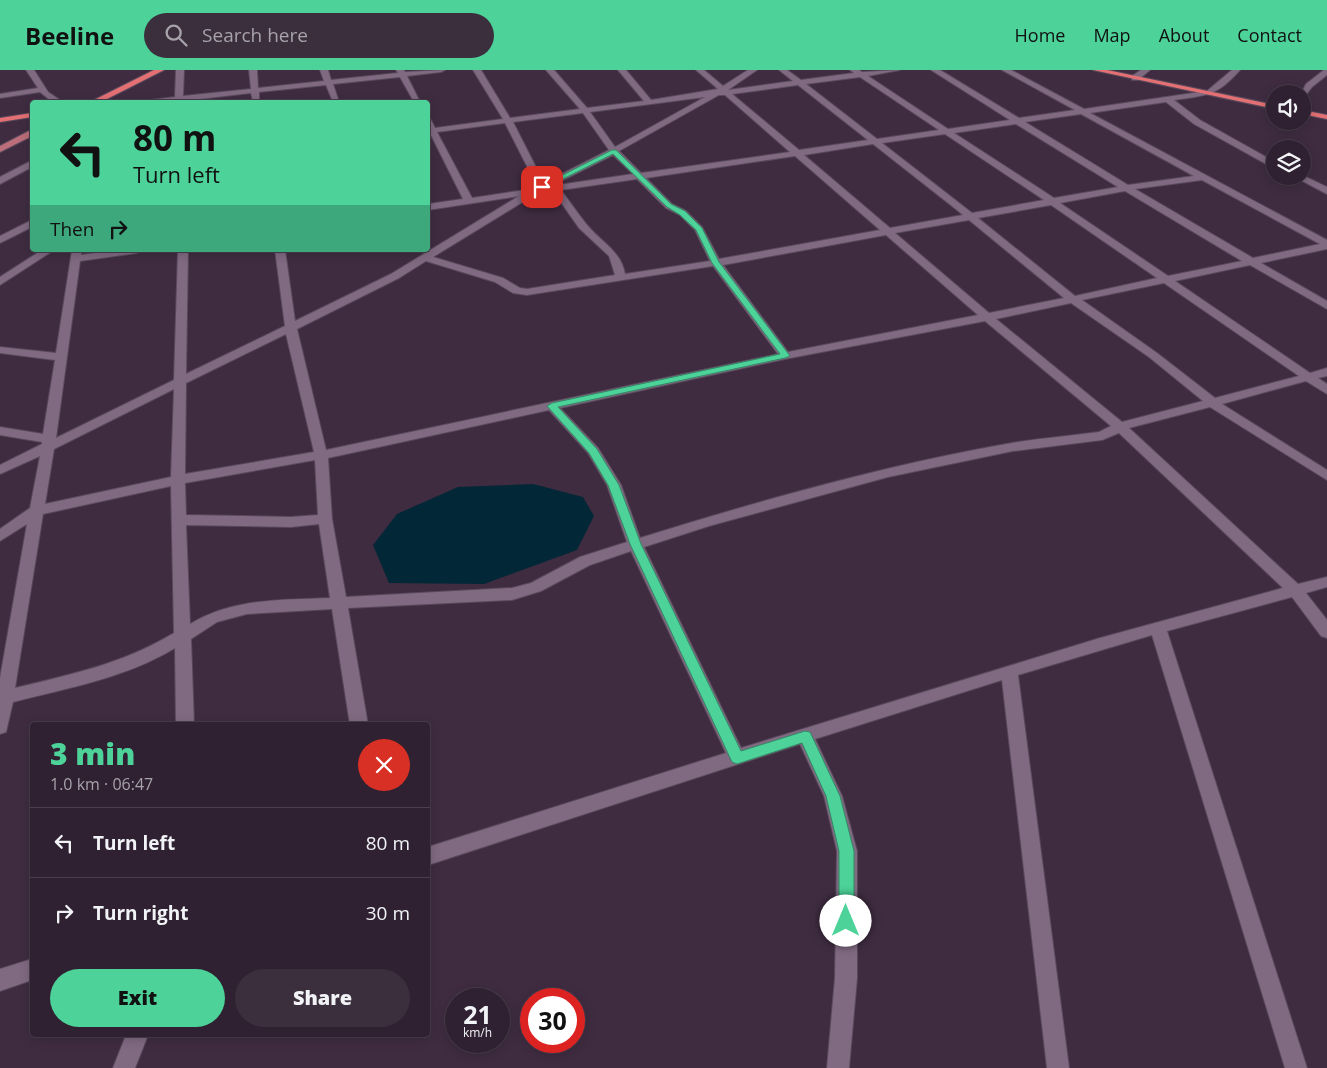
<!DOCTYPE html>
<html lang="en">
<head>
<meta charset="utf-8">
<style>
  body { margin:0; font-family:"Open Sans",sans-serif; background:#3b2e3d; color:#f1f3f6; height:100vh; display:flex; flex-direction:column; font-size:19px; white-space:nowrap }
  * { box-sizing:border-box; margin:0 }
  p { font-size:16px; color:#a7a3ab }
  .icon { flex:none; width:28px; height:28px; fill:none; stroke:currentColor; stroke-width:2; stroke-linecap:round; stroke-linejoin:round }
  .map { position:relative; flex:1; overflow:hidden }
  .side { position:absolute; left:30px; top:652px; width:400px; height:315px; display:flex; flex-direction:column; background:#2f2131; border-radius:5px; box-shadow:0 2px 12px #0003,0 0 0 1px #4a3e4d }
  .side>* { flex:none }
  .banner { position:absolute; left:30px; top:30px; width:400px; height:152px; border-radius:5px; box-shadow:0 2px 12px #0003,0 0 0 1px #4a3e4d; background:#4dd39a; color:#111; overflow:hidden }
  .tools { position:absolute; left:1266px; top:15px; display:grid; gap:10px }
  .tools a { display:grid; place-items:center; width:45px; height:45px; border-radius:50%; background:#2f2131; box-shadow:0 2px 12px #0003,0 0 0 1px #4a3e4d; font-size:25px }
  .speed { position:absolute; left:445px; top:918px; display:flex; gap:10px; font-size:25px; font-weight:700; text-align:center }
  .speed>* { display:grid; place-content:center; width:65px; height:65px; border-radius:50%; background:#2f2131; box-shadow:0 2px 12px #0003,0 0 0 1px #4a3e4d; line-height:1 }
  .speed small { font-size:12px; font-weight:400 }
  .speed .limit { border:8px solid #d22; background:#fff; color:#111 }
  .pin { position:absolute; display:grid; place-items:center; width:42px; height:42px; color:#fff; margin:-21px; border-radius:10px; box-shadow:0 2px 8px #0006 }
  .me { position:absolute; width:55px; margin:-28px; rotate:0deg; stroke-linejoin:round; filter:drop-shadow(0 0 4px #0008) }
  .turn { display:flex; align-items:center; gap:18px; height:105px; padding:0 20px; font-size:22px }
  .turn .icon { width:65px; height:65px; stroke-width:2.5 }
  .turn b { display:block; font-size:35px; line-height:42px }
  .then { display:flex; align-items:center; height:48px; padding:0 20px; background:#0003; gap:10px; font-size:19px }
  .round { display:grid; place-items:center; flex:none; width:52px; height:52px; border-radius:26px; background:#3b2e3d }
  .summary { display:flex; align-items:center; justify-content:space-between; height:85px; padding:0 20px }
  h1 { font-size:30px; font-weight:800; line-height:38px; color:#4dd39a }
  .button { display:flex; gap:10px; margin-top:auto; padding:10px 20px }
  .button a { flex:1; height:58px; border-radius:30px; background:#4dd39a; color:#111; font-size:20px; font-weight:800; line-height:58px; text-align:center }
  .button a+a { background:#3b2e3d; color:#f1f3f6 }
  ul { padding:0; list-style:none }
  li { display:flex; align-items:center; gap:15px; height:70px; padding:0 20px; border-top:1px solid #4a3e4d }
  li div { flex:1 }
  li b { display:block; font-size:19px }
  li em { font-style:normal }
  header { display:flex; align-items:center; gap:30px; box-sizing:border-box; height:70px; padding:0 25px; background:#4dd39a; color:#111 }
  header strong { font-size:24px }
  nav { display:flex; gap:28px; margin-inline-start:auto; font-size:18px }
  .search { width:350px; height:45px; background:#3b2e3d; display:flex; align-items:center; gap:12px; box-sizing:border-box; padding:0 18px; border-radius:28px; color:#a7a3ab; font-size:19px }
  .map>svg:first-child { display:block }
</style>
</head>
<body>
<header>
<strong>Beeline</strong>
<div class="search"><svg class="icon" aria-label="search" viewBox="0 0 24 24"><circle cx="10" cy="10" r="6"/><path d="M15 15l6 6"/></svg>Search here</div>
<nav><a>Home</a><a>Map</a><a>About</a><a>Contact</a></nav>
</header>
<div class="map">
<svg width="1327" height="998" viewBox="0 0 1327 998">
  <rect width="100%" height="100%" fill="#3f2c41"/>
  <path fill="#022736" d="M533,414L583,427L594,446L577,480L484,514L389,513L373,475L397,444L458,417Z"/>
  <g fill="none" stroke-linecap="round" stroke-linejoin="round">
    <defs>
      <path id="minor" d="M26,0H34L48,22L63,32L51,31L40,22L0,28V24L38,18Z
        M176,0H184L183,26L251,19L249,0H257L258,18L324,11L320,0H328L331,10L398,3L396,0H404L405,2L445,0L441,2L407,6L420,32H414L400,7L333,14L339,32H333L326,15L259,22V32H253L251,23L183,31L182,32H147L150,30L175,27Z
        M473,0H481L510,48L580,39L546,0H554L587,38L644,31L618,0H626L651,30L718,19L696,0H704L723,16L748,0H757L728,20L793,11L779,0H787L801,10L854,3L850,0H859L862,2L900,0L868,6L948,59L1010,50L931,0H940L1019,48L1075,40L1002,0H1011L1084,39L1207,21L1232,0H1240C1216,27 1207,25 1174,30L1200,50L1275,92V99L1194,54L1166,32L1090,43L1327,170V179L1261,193L1327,231V239L1250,195L1175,211L1310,303L1327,298V306L1318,308L1327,314V324L1306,311L1222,334L1327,400V410L1210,337L1129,358L1298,514L1327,507V517L1306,523L1327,550V568L1321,566L1292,527L1167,561L1307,998H1285L1152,565L1018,605L1069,998H1047L1002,610L815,669L842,726L857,781V908L849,998H827L835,908L837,781L824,726L800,674L428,795V777L726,683L631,481L590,495L541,521L512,530L348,538L368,655H350L332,539L247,544L217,552L191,569L194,655H176L175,578C126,608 67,618 13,632L6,662L0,664V608L27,454L0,471V459L30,438L40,386L0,404V395L42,374V372L0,365V357L43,364L55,290L0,283V277L56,283L72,180H82L81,185L116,180H142L137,183L80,191L56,368L174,310L178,180H188L186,304L285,256L275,180H285L295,251L391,204L519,126L428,140V134L463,129L430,63H428V50H431L435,58L503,49ZM860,7L939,60L877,69L806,14ZM798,15L868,70L799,80L732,24ZM719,25H725L790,82L641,103L619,81ZM705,27L615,77L590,42ZM583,43L609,80L544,113L513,52ZM1081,44L1194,106L1128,115L1025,52ZM505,53L537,116L532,119L472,128L437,62ZM1016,54L1118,117L1054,128L954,63ZM945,64L1044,130L972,143L882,73ZM873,74L957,140L963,145L890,158L804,85ZM613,85L633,104L551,116ZM795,86L880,160L719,189L702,157L686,141L672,134L646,108ZM637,109L666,138L680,145L695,160L710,191L625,204C621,181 601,172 587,155C578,144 570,132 561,120ZM1202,110L1320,174L1253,188L1135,119ZM553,121L579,158L609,186L615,205L527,219L520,218L503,208L433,187L534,125ZM1125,121L1242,191L1168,206L1060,133ZM1051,135L1157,208L1075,226L978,148ZM969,150L1064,228L989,243L895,163ZM886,165L978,245L788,282L723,195ZM426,191L495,212L513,223L527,225L713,196L778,284L326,380L297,259L399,208ZM1164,213L1299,306L1215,328L1157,283L1082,230ZM1071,233L1149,287L1203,331L1122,352L996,249ZM985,251L1111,356L1099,362C1070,366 1041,368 1012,373C886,395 762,430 640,468L621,415L598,378L560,338L785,289ZM286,264L314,382L185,404L186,313ZM174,319L171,407L45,434L54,379ZM549,340L588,383L607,415L627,472L580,487L531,513L512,518L346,527L332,449L328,388ZM1119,363L1283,518L1100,568L741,678L644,477L709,456L888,407L1013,381L1102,370ZM315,390L318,445L291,447L186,445L185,413ZM171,416L174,563C122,594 73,604 15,618L43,444ZM319,454L330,528C282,530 233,528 190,554L186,455L291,457Z
        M1141,0H1150L1138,10H1132V6Z
        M1324,0H1327V5L1312,17L1302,30V24H1301L1306,14Z
        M29,92H32V97L0,114V107Z
        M1302,105L1327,117V124L1293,106Z
        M32,150V157L0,173V166Z
        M42,180H54L0,215V207Z
        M32,889V910L0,921V899Z
        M126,965H148L135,998H113Z"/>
      <path id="major" d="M29,61H32V66L0,82V76Z"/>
      <path id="highway" d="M154,0H164L101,32H68L72,30H94Z
        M1093,0H1107L1275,35V39Z
        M1302,40L1327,45V49L1302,44Z
        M32,43V47L0,52V48Z"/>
    </defs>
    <use href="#minor" stroke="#59495b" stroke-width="2"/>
    <use href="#major" stroke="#59495b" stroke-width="2"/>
    <use href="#highway" stroke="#59495b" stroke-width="2"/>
    <use href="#minor" fill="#806a82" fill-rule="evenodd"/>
    <use href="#major" fill="#bc6e7a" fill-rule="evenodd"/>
    <use href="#highway" fill="#e47074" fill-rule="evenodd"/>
  </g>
  <path fill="#4dd39a" stroke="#328964" d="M612,80H616L671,134L685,141L702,158L719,192L790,286L785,288L558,337L597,379L619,415L641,474L741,681L805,661L810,662L840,726L854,781V851L852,856L846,859L841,856L839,851V781L826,726L802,673L737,694L732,692L630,474L608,415L589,383L547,336L552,333L780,284L712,193L696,160L680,145L667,137L613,84L545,118L539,117Z"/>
</svg>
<div class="tools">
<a><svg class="icon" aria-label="sound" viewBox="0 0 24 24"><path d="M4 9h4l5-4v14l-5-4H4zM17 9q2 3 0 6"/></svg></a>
<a><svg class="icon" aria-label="layers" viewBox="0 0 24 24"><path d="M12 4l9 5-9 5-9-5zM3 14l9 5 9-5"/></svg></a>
</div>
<div class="speed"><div>21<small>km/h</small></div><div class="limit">30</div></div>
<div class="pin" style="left:542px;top:117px;background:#d93025"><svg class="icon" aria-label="arrive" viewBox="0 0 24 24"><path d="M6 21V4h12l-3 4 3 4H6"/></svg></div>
<svg class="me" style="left:846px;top:851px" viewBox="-20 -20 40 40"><circle r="19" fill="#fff"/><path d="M0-13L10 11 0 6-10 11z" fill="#4dd39a"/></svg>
<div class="banner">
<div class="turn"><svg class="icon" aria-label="left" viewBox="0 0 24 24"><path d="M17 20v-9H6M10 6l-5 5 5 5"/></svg><div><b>80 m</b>Turn left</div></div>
<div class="then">Then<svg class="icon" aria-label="right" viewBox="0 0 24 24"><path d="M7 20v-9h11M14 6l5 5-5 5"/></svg></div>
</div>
<section class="side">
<div class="summary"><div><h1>3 min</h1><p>1.0 km · 06:47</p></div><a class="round" style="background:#d93025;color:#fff"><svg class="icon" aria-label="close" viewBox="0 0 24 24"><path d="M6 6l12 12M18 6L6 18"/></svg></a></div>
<ul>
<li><svg class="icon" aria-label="left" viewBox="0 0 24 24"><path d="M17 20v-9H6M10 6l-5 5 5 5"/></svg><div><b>Turn left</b></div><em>80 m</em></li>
<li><svg class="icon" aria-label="right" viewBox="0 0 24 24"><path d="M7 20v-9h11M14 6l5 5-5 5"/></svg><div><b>Turn right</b></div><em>30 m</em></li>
</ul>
<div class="button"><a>Exit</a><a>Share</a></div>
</section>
</div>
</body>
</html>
